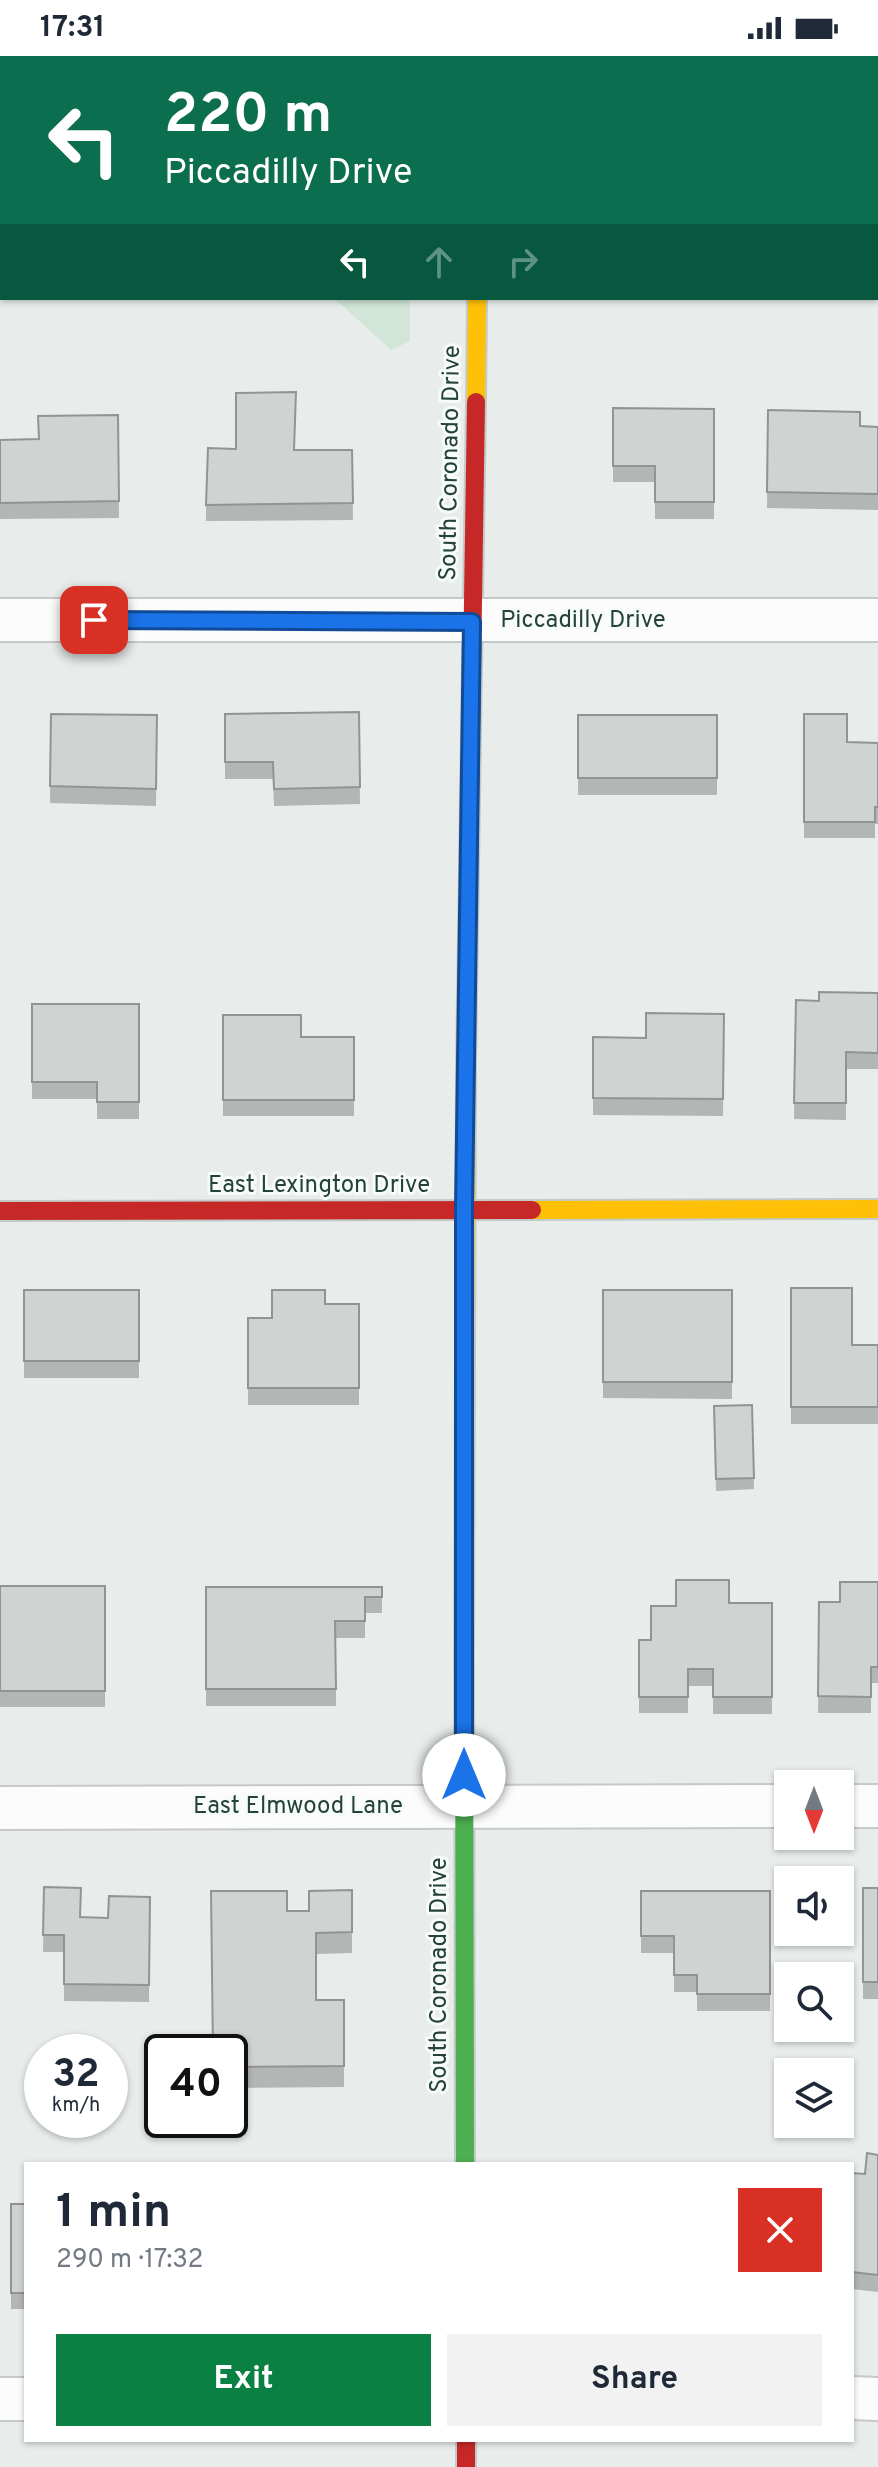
<!DOCTYPE html>
<html lang="en">
<head>
<meta charset="utf-8">
<style>
  body { margin:0; font-family:Overpass,sans-serif; background:#f2f2f3; color:#1f2937; height:100vh; display:flex; flex-direction:column; font-size:30px; white-space:nowrap }
  * { box-sizing:border-box; margin:0 }
  p { font-size:26px; color:#747a83 }
  .icon { flex:none; width:44px; height:44px; fill:none; stroke:currentColor; stroke-width:2; stroke-linecap:round; stroke-linejoin:round }
  .map { position:relative; flex:1; overflow:hidden }
  .drawer { position:absolute; left:24px; top:2106px; width:830px; height:280px; display:flex; flex-direction:column; background:#fff; border-radius:0px; box-shadow:0 2px 6px #0004 }
  .drawer>* { flex:none }
  .banner { position:absolute; left:0px; top:0px; width:878px; height:244px; box-shadow:0 2px 6px #0004; background:#0b6e4f; color:#fff; overflow:hidden }
  .needle { width:52px; rotate:180deg }
  .tools { position:absolute; left:774px; top:1714px; display:grid; gap:16px }
  .tools a { display:grid; place-items:center; width:80px; height:80px; border-radius:0px; background:#fff; box-shadow:0 2px 6px #0004; font-size:40px }
  .speed { position:absolute; left:24px; top:1978px; display:flex; gap:16px; font-size:40px; font-weight:700; text-align:center }
  .speed>* { display:grid; place-content:center; width:104px; height:104px; border-radius:50%; background:#fff; box-shadow:0 2px 6px #0004; line-height:1 }
  .speed small { font-size:20px; font-weight:400 }
  .speed .limit { border:4px solid #111; border-radius:12px; background:#fff; color:#111 }
  .pin { position:absolute; display:grid; place-items:center; width:68px; height:68px; color:#fff; margin:-34px; border-radius:16px; box-shadow:0 4px 12px #0006 }
  .me { position:absolute; width:88px; margin:-44px; rotate:0deg; stroke-linejoin:round; filter:drop-shadow(0 0 6px #0008) }
  .turn { display:flex; align-items:center; gap:28px; height:168px; padding:0 32px; font-size:36px }
  .turn .icon { width:104px; height:104px; stroke-width:2.5 }
  .turn b { display:block; font-size:56px; line-height:68px }
  .lanes { display:flex; align-items:center; height:76px; padding:0 32px; background:#0003; justify-content:center; gap:40px; direction:ltr }
  .lanes .off { opacity:.35 }
  .round { display:grid; place-items:center; flex:none; width:84px; height:84px; border-radius:0px; background:#f2f2f3 }
  .summary { display:flex; align-items:center; justify-content:space-between; height:136px; padding:0 32px }
  h1 { font-size:48px; font-weight:700; line-height:60px }
  .button { display:flex; gap:16px; margin-top:auto; padding:16px 32px }
  .button a { flex:1; height:92px; border-radius:0px; background:#0b8043; color:#fff; font-size:32px; font-weight:700; line-height:92px; text-align:center }
  .button a+a { background:#f2f2f3; color:#1f2937 }
  .status { display:flex; justify-content:space-between; align-items:center; height:56px; padding:0 40px; background:#fff; direction:ltr }
  .status svg { height:22px; fill:currentColor }
  .map>svg:first-child { display:block }
</style>
</head>
<body>
<div class="status"><b>17:31</b><svg viewBox="0 0 49 12"><path d="M0 12V9h3v3zM5 12V6h3v6zM10 12V3h3v9zM15 12V0h3v12zM26 1h20v11H26zM47 4h2v5h-2z"/></svg></div>
<div class="map">
<svg width="878" height="2411" viewBox="0 0 878 2411">
  <rect width="100%" height="100%" fill="#e8edeb"/>
  <path fill="#d1e6d8" d="M334,242H410V285L391,294Z"/>
  <g fill="none" stroke-linecap="round" stroke-linejoin="round">
    <path stroke="#a9d4db" stroke-width="11" d="M170,0L172,2
      M876,207H878"/>
    <defs>
      <path id="street" d="M0,564H878
        M840,1750H878
        M0,1752L788,1750
        M852,2342L878,2343
        M0,2343H26"/>
      <path id="fast" d="M464,1600L465,2108"/>
      <path id="slow" d="M476,346L477,242
        M532,1154L878,1153
        M464,1600L466,1008"/>
      <path id="jam" d="M482,2L483,0
        M466,1008L476,346
        M0,1155L532,1154
        M466,2384V2411"/>
    </defs>
    <use href="#street" stroke="#c5cac8" stroke-width="46"/>
    <use href="#fast" stroke="#c3cbc8" stroke-width="22"/>
    <use href="#slow" stroke="#c3cbc8" stroke-width="22"/>
    <use href="#jam" stroke="#c3cbc8" stroke-width="22"/>
    <path stroke="#c3ccca" stroke-width="5" stroke-dasharray="4 6" stroke-linecap="butt" d="M876,147H878"/>
    <use href="#street" stroke="#fcfcfc" stroke-width="42"/>
    <use href="#fast" stroke="#4caf50" stroke-width="18"/>
    <use href="#slow" stroke="#ffc107" stroke-width="18"/>
    <use href="#jam" stroke="#c62828" stroke-width="18"/>
  </g>
  <path fill="#b2b6b5" d="M0,13H2V168H0Z
    M613,352L714,353V463H655V426H613Z
    M768,354L860,370L878,371V454L767,452Z
    M118,359L119,462L0,463V384L38,383Z
    M294,394H352L353,464L206,465V449Z
    M359,656L360,748L274,750L273,723H225V658Z
    M51,658L157,659L156,750L50,747Z
    M804,658L847,686L878,687V768H875V782H804Z
    M578,659H717V739H578Z
    M878,937V1013H846V1064L794,1063L796,944L819,945Z
    M32,948H139V1063H97V1043H32Z
    M724,958L723,1060L593,1059V981L646,982Z
    M223,959L301,981H354V1060H223Z
    M791,1232L852,1289H878V1368H791Z
    M24,1234H139V1322H24Z
    M603,1234H732V1343L603,1342Z
    M325,1248H359V1349H248V1262H272Z
    M752,1349L754,1433L716,1435L714,1350Z
    M878,1526V1627H871V1657H818L819,1546H840Z
    M0,1530H105V1651H0Z
    M206,1531H382V1557H365V1582H336V1650H206Z
    M729,1547H772V1658H713V1630H688V1657H639V1584H651Z
    M44,1831L81,1861L108,1862L150,1841L149,1946L64,1945V1896H43Z
    M863,1832H878V1943H863Z
    M352,1834V1897L316,1898V1944H344V2031L230,2032V1996L287,1855H309Z
    M641,1835H770V1955H697V1936H674V1897H641Z
    M878,2099V2236L852,2233V2117L865,2118Z
    M11,2148H26V2253H11Z"/>
  <path fill="#cfd4d2" stroke="#919493" stroke-width="2" d="M842,0H868V2H842Z
    M0,13H2V151L0,152Z
    M296,336L294,394H352L353,447L206,449L208,392L236,393V337Z
    M613,352L714,353V446H655V410H613Z
    M768,354L860,356V370L878,371V438L767,436Z
    M118,359L119,445L0,447V384L39,383L38,360Z
    M359,656L360,731L274,733L273,706H225V658Z
    M51,658L157,659L156,733L50,730Z
    M804,658H847V686L878,687V751H875V766H804Z
    M578,659H717V722H578Z
    M819,936L878,937V997L846,996V1047H794L796,944L819,945Z
    M32,948H139V1046H97V1026H32Z
    M646,957L724,958L723,1043L593,1042V981L646,982Z
    M223,959H301V981H354V1044H223Z
    M791,1232H852V1289H878V1351H791Z
    M24,1234H139V1305H24Z
    M272,1234H325V1248H359V1332H248V1262H272Z
    M603,1234H732V1326H603Z
    M752,1349L754,1422L716,1423L714,1350Z
    M676,1524H729V1547H772V1641H713V1613H688V1641H639V1584H651V1550H676Z
    M840,1526H878V1611H871V1641L818,1640L819,1546H840Z
    M0,1530H105V1635H0Z
    M206,1531H382V1541H365V1565H335L336,1633H206Z
    M44,1831L81,1832L80,1861L108,1862L109,1840L150,1841L149,1929L64,1928V1879H43Z
    M863,1832H878V1926H863Z
    M352,1834V1876L316,1877V1944H344V2010L230,2011V1996H213L211,1835H287V1855H309V1835Z
    M641,1835H770V1938H697V1919H674V1880H641Z
    M867,2097L878,2099V2219L852,2216V2117L865,2118Z
    M11,2148H26V2237H11Z"/>
  <g fill="none" stroke-linecap="round" stroke-linejoin="round">
    <defs>
      <path id="route" d="M94,564L472,566L464,1153V1719"/>
    </defs>
    <use href="#route" stroke="#114b97" stroke-width="20"/>
    <use href="#route" stroke="#1a73e8" stroke-width="14"/>
  </g>
  <g text-anchor="middle" dominant-baseline="central" stroke-width="6" stroke-linejoin="round" paint-order="stroke">
    <g font-size="24" fill="#24423a" stroke="#f7fbf9">
      <text transform="translate(451 407) rotate(-89)">South Coronado Drive</text>
      <text x="583" y="565">Piccadilly Drive</text>
      <text x="319" y="1130">East Lexington Drive</text>
      <text x="298" y="1751">East Elmwood Lane</text>
      <text transform="translate(440 1919) rotate(-90)">South Coronado Drive</text>
    </g>
  </g>
</svg>
<div class="tools">
<a><svg class="needle" viewBox="-14 -14 28 28"><path d="M0-13l5 13h-10z" fill="#e53935"/><path d="M0 13l5-13h-10z" fill="#747a83"/></svg></a>
<a><svg class="icon" aria-label="sound" viewBox="0 0 24 24"><path d="M4 9h4l5-4v14l-5-4H4zM17 9q2 3 0 6"/></svg></a>
<a><svg class="icon" aria-label="search" viewBox="0 0 24 24"><circle cx="10" cy="10" r="6"/><path d="M15 15l6 6"/></svg></a>
<a><svg class="icon" aria-label="layers" viewBox="0 0 24 24"><path d="M12 4l9 5-9 5-9-5zM3 14l9 5 9-5"/></svg></a>
</div>
<div class="speed"><div>32<small>km/h</small></div><div class="limit">40</div></div>
<div class="pin" style="left:94px;top:564px;background:#d93025"><svg class="icon" aria-label="arrive" viewBox="0 0 24 24"><path d="M6 21V4h12l-3 4 3 4H6"/></svg></div>
<svg class="me" style="left:464px;top:1719px" viewBox="-20 -20 40 40"><circle r="19" fill="#fff"/><path d="M0-13L10 11 0 6-10 11z" fill="#1a73e8"/></svg>
<div class="banner">
<div class="turn"><svg class="icon" aria-label="left" viewBox="0 0 24 24"><path d="M17 20v-9H6M10 6l-5 5 5 5"/></svg><div><b>220 m</b>Piccadilly Drive</div></div>
<div class="lanes"><svg class="icon" aria-label="left" viewBox="0 0 24 24"><path d="M17 20v-9H6M10 6l-5 5 5 5"/></svg><svg class="icon off" aria-label="ahead" viewBox="0 0 24 24"><path d="M12 20V5M6 11l6-6 6 6"/></svg><svg class="icon off" aria-label="right" viewBox="0 0 24 24"><path d="M7 20v-9h11M14 6l5 5-5 5"/></svg></div>
</div>
<section class="drawer">
<div class="summary"><div><h1>1 min</h1><p>290 m · 17:32</p></div><a class="round" style="background:#d93025;color:#fff"><svg class="icon" aria-label="close" viewBox="0 0 24 24"><path d="M6 6l12 12M18 6L6 18"/></svg></a></div>
<div class="button"><a>Exit</a><a>Share</a></div>
</section>
</div>
</body>
</html>
